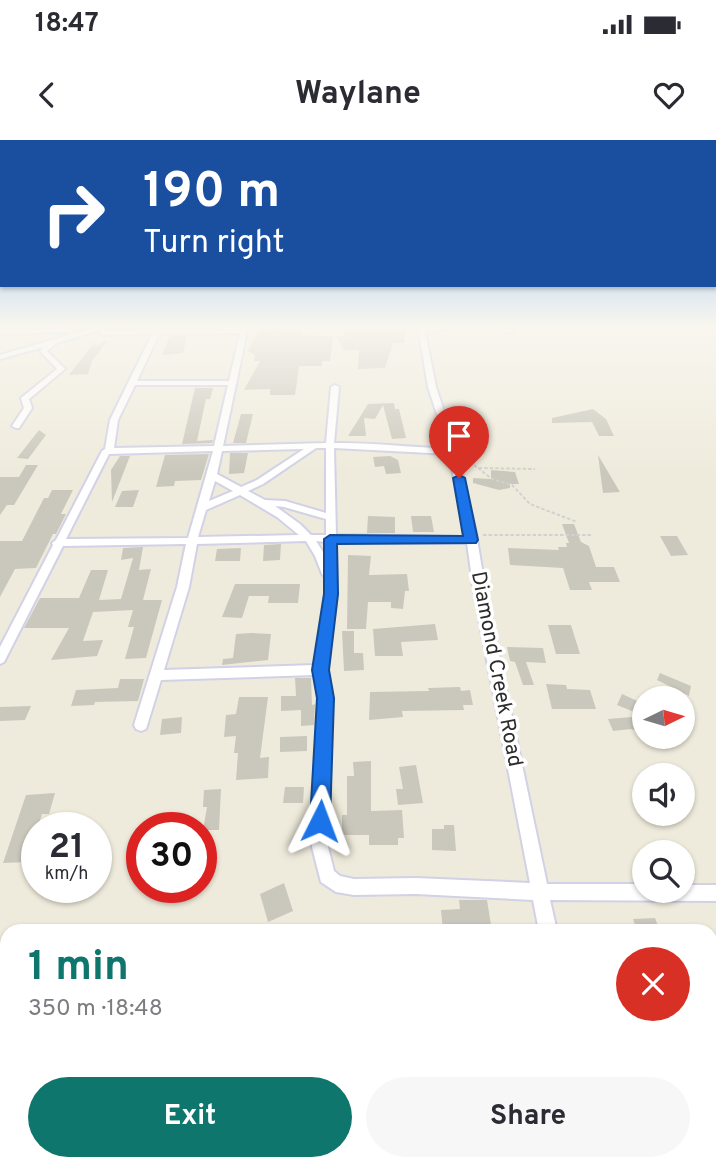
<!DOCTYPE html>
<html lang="en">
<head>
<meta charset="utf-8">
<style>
  body { margin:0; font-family:Overpass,sans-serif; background:#f7f7f7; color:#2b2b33; height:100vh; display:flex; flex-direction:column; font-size:26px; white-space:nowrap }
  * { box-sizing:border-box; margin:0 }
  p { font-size:23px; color:#7c7c81 }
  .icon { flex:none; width:38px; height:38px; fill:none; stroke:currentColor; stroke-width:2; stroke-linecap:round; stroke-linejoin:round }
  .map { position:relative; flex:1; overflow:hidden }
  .panel { position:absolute; left:0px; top:784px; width:718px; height:247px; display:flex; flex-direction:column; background:#fff; border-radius:21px 21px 0 0; box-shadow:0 2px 5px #0004 }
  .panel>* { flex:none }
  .guide { position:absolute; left:0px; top:0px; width:718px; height:147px; box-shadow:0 2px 5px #0004; background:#1a4fa0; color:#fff; overflow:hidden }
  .needle { width:46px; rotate:85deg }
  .buttons { position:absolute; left:632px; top:546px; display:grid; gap:14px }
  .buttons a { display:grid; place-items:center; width:63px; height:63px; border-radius:50%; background:#fff; box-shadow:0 2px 5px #0004; font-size:35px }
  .speed { position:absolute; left:21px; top:672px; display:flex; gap:14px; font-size:35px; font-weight:700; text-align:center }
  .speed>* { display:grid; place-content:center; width:91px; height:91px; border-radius:50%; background:#fff; box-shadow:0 2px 5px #0004; line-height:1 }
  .speed small { font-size:18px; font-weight:400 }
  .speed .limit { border:10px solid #d22; background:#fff; color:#111 }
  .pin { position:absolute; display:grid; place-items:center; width:60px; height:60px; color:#fff; margin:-72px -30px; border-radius:50% 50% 50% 0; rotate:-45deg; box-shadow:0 0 7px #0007 }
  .pin .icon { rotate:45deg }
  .me { position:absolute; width:77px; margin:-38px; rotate:3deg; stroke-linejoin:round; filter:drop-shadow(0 0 5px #0008) }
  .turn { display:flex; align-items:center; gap:24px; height:147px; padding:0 28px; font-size:32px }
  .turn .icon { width:91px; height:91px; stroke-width:2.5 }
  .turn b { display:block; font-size:49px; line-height:60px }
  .round { display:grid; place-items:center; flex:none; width:74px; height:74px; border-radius:37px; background:#f7f7f7 }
  .headline { display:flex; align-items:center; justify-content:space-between; height:119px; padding:0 28px }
  h1 { font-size:42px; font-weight:700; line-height:52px; color:#0f766e }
  .primary-button { display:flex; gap:14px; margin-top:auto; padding:14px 28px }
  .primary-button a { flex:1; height:80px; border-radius:42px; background:#0f766e; color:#fff; font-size:28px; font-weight:700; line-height:80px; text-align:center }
  .primary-button a+a { background:#f7f7f7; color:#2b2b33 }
  .status { display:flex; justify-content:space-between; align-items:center; height:49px; padding:0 35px; background:#fff; direction:ltr }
  .status svg { height:19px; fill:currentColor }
  header { display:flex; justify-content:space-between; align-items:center; height:91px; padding:0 28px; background:#fff; font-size:32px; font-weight:700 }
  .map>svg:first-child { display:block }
</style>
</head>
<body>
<div class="status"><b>18:47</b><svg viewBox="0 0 49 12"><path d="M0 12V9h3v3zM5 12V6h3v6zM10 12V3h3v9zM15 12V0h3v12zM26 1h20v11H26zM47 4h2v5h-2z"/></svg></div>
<header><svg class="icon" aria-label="back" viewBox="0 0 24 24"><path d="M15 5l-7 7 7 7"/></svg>Waylane<svg class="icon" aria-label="heart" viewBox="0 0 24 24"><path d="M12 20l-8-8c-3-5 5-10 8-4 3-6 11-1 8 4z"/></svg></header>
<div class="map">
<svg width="716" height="1030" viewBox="0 0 716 1030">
  <rect width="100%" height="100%" fill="#efebdc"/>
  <path fill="#cac8bc" d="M284,189V191H302V195L333,196L330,221H322V226H299L295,255H270V249L244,250L260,221H254L255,215L248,211L259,190Z
    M406,190L404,203H393L385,228L358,229L359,210H344L336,196L345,197L342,192Z
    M170,196H187L183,213L162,215Z
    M108,200L92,221L88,234L69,235L90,208L96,203V206Z
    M195,248H213L210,259H206L197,301L213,300L212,303L182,304Z
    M394,263L395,269H399L406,298L392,299L383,265L375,279L364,278L366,296H348L368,264Z
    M593,269L606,279L614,296H599L592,282L552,283V278Z
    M241,274H253L246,303H233Z
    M39,290L46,295L28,319L17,318Z
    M230,313H248L244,333L229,334Z
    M209,314L201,340L175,341L174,346L156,347L165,315Z
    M598,315L620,352L603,353Z
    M120,316H130L112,362L111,330Z
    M390,316L398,320L401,333L386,334L384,326L375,327L373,317Z
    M26,325H38L14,365H7L0,375V337H19Z
    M491,330L515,332L519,344H510V348L499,350L473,343V338L491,339Z
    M52,350H73L61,374H66L56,394H53L36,428L15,429L0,457V401H22L44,358H48Z
    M139,350L133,367H115L122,351Z
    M368,376L395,377V393H367Z
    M411,376H431L434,392H413Z
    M562,384H574L581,402L589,406L596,427H614L620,442H589L592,450H570L563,428L510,425L508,408L559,410L558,407H567L566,403H569Z
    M660,396H677L688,415L671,416Z
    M281,404L280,420L263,421L264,405Z
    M143,407L139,430L151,429L143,460H162L146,518L125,519L134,487H128L133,470L93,472L83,501L103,500L97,516L51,520L69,488H24L40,458H79L91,430H108L99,460L121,459L133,418L121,420L123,408Z
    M241,408L240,421H215L217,409Z
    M348,415L371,416L369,435L407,434L409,451H405L403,469L391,468V462H368L366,489H347Z
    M235,444H300L298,463H268L269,456H249L242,478L222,477Z
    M435,484L438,500L401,502L403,516H375L373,489Z
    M548,485H571L580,514H556Z
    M342,491H354V513H363L364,530L344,531Z
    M251,493L271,494L268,520L222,525L223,519L233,518L236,494Z
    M507,507L543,508L546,523L526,522L534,545H523L515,522L510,521Z
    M660,533L691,546L689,556L657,540Z
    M295,538H311L312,565L315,564L314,585L301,586V570L281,571V556H296Z
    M120,539H144L138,561L95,562L94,565L71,566L76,550L118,548Z
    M546,544L566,545L567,549L590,550L596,569H552Z
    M460,547L461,551L470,550L473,565H463L464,570L402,571L403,577L369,580L370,552L429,551L428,548Z
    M622,554L644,564V576L617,565Z
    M239,557H268L260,618L269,617L268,638L236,640L238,613H234L236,596L224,597L226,575L236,574Z
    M31,566L25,580L0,581V567Z
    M644,576V593L631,589L613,591L608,579Z
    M182,577L181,593L160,595L162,579Z
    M307,596V611L280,612V597Z
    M371,621V671L402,670L404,698H398V705H369V695H342V675H347V636H354L353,622Z
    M416,625L423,663L398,665L396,649H403L399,627Z
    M285,647H304L303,663H283Z
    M221,649L219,690H203L207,667H203L204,650Z
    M55,653L49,674H42L27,722L3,723L26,655Z
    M444,685H454L456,711L432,710V689H444Z
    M284,743L293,771L268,782L260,754Z
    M459,760H487L492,791H443L441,770L460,769Z
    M655,778L660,791H637L633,779Z"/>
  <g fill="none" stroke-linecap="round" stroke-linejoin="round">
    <defs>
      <path id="minor" d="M96,187H108L107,191L248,187L223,306L326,303L331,247L335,245L339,247L334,303C372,302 410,308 448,308L428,247L418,187H468L425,192L436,247L457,311L476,393L486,453L547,744H644V751H682V745H716V761L550,760L557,791H539L533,760L416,754L354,755L336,752L321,742L312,707L318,558L315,535L161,540L146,589L141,591L136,589L134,585L177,447L186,404L63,406L4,522L0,524V507L53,405L52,403L56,400L102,311L105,309L110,280L152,194L103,195L100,193V190L57,203L47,211L65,229L29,259L32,268L19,288H16L12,286L24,268L21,258L57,229L40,211L44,207L0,219V215ZM240,193L229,241H137L159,194ZM135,245H228L214,306L114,308L118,280ZM316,308H326V373L285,361L265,360L248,351L263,344ZM334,308L449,314L466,397L336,395ZM304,309L257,340L241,347L217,334L222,311ZM213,311L188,398L66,399L109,314ZM215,341L233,351L209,361ZM240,355L277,377L299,395L198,397L206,370ZM275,366L284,367L326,379V395H311L300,384ZM306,401L315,416L322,434L325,437V454L315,525L164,530L189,447L197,404ZM316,401L326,402L325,415ZM336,402L467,403L474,453L530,743L416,738L354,739L340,736L334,731L328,707L332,558L327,530L337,454Z
        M499,187H507L513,192L508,193Z
        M75,189L76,190L73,192L0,194V190Z
        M17,1024H38L37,1030H15Z
        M585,1024H606L608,1030H586Z"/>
    </defs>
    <use href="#minor" stroke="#d2d1e6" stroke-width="4"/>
    <path stroke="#d1d1d1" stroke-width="2" stroke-dasharray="3.5 2" stroke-linecap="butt" d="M465,319L478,328L535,329
      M478,328L492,339L512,345L530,364L577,382
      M483,395H593"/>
    <use href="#minor" fill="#fff" fill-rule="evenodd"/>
  </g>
  <linearGradient id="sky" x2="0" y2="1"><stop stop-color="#73b2f0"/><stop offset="0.56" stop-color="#f8f6ef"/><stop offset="1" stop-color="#f8f6ef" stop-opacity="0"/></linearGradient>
  <rect width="716" height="332" fill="url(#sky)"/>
  <path fill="#1a73e8" stroke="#114b97" stroke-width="2" d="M459,335L465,338L478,400L476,403L337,404L338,454L329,530L334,558L330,681L327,688L320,691L313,688L310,681L317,558L312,530L324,454V399L330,395L463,396L453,338Z"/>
  <g text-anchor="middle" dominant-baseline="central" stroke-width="7" stroke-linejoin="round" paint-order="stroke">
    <g font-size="21" fill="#2c2c2c" stroke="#fff">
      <text transform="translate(496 529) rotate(79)">Diamond Creek Road</text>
    </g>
  </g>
</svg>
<div class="buttons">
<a><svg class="needle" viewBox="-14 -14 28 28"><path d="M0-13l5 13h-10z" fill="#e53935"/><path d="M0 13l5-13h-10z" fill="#7c7c81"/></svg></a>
<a><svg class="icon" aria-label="sound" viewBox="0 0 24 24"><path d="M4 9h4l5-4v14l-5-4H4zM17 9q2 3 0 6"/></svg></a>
<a><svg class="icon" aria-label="search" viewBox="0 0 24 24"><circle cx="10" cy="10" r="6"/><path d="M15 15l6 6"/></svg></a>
</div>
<div class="speed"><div>21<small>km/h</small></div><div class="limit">30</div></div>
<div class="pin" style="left:459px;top:338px;background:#d93025"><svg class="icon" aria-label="arrive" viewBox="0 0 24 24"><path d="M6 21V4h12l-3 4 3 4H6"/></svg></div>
<svg class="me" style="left:320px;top:681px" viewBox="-20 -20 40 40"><path d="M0-17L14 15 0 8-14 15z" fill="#1a73e8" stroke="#fff" stroke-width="4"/></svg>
<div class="guide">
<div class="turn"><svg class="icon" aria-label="right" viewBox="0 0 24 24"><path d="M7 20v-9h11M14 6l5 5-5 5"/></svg><div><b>190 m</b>Turn right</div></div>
</div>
<section class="panel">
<div class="headline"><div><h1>1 min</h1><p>350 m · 18:48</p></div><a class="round" style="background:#d93025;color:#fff"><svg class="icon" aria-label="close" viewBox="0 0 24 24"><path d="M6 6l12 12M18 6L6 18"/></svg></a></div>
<div class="primary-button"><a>Exit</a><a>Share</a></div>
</section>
</div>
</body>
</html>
